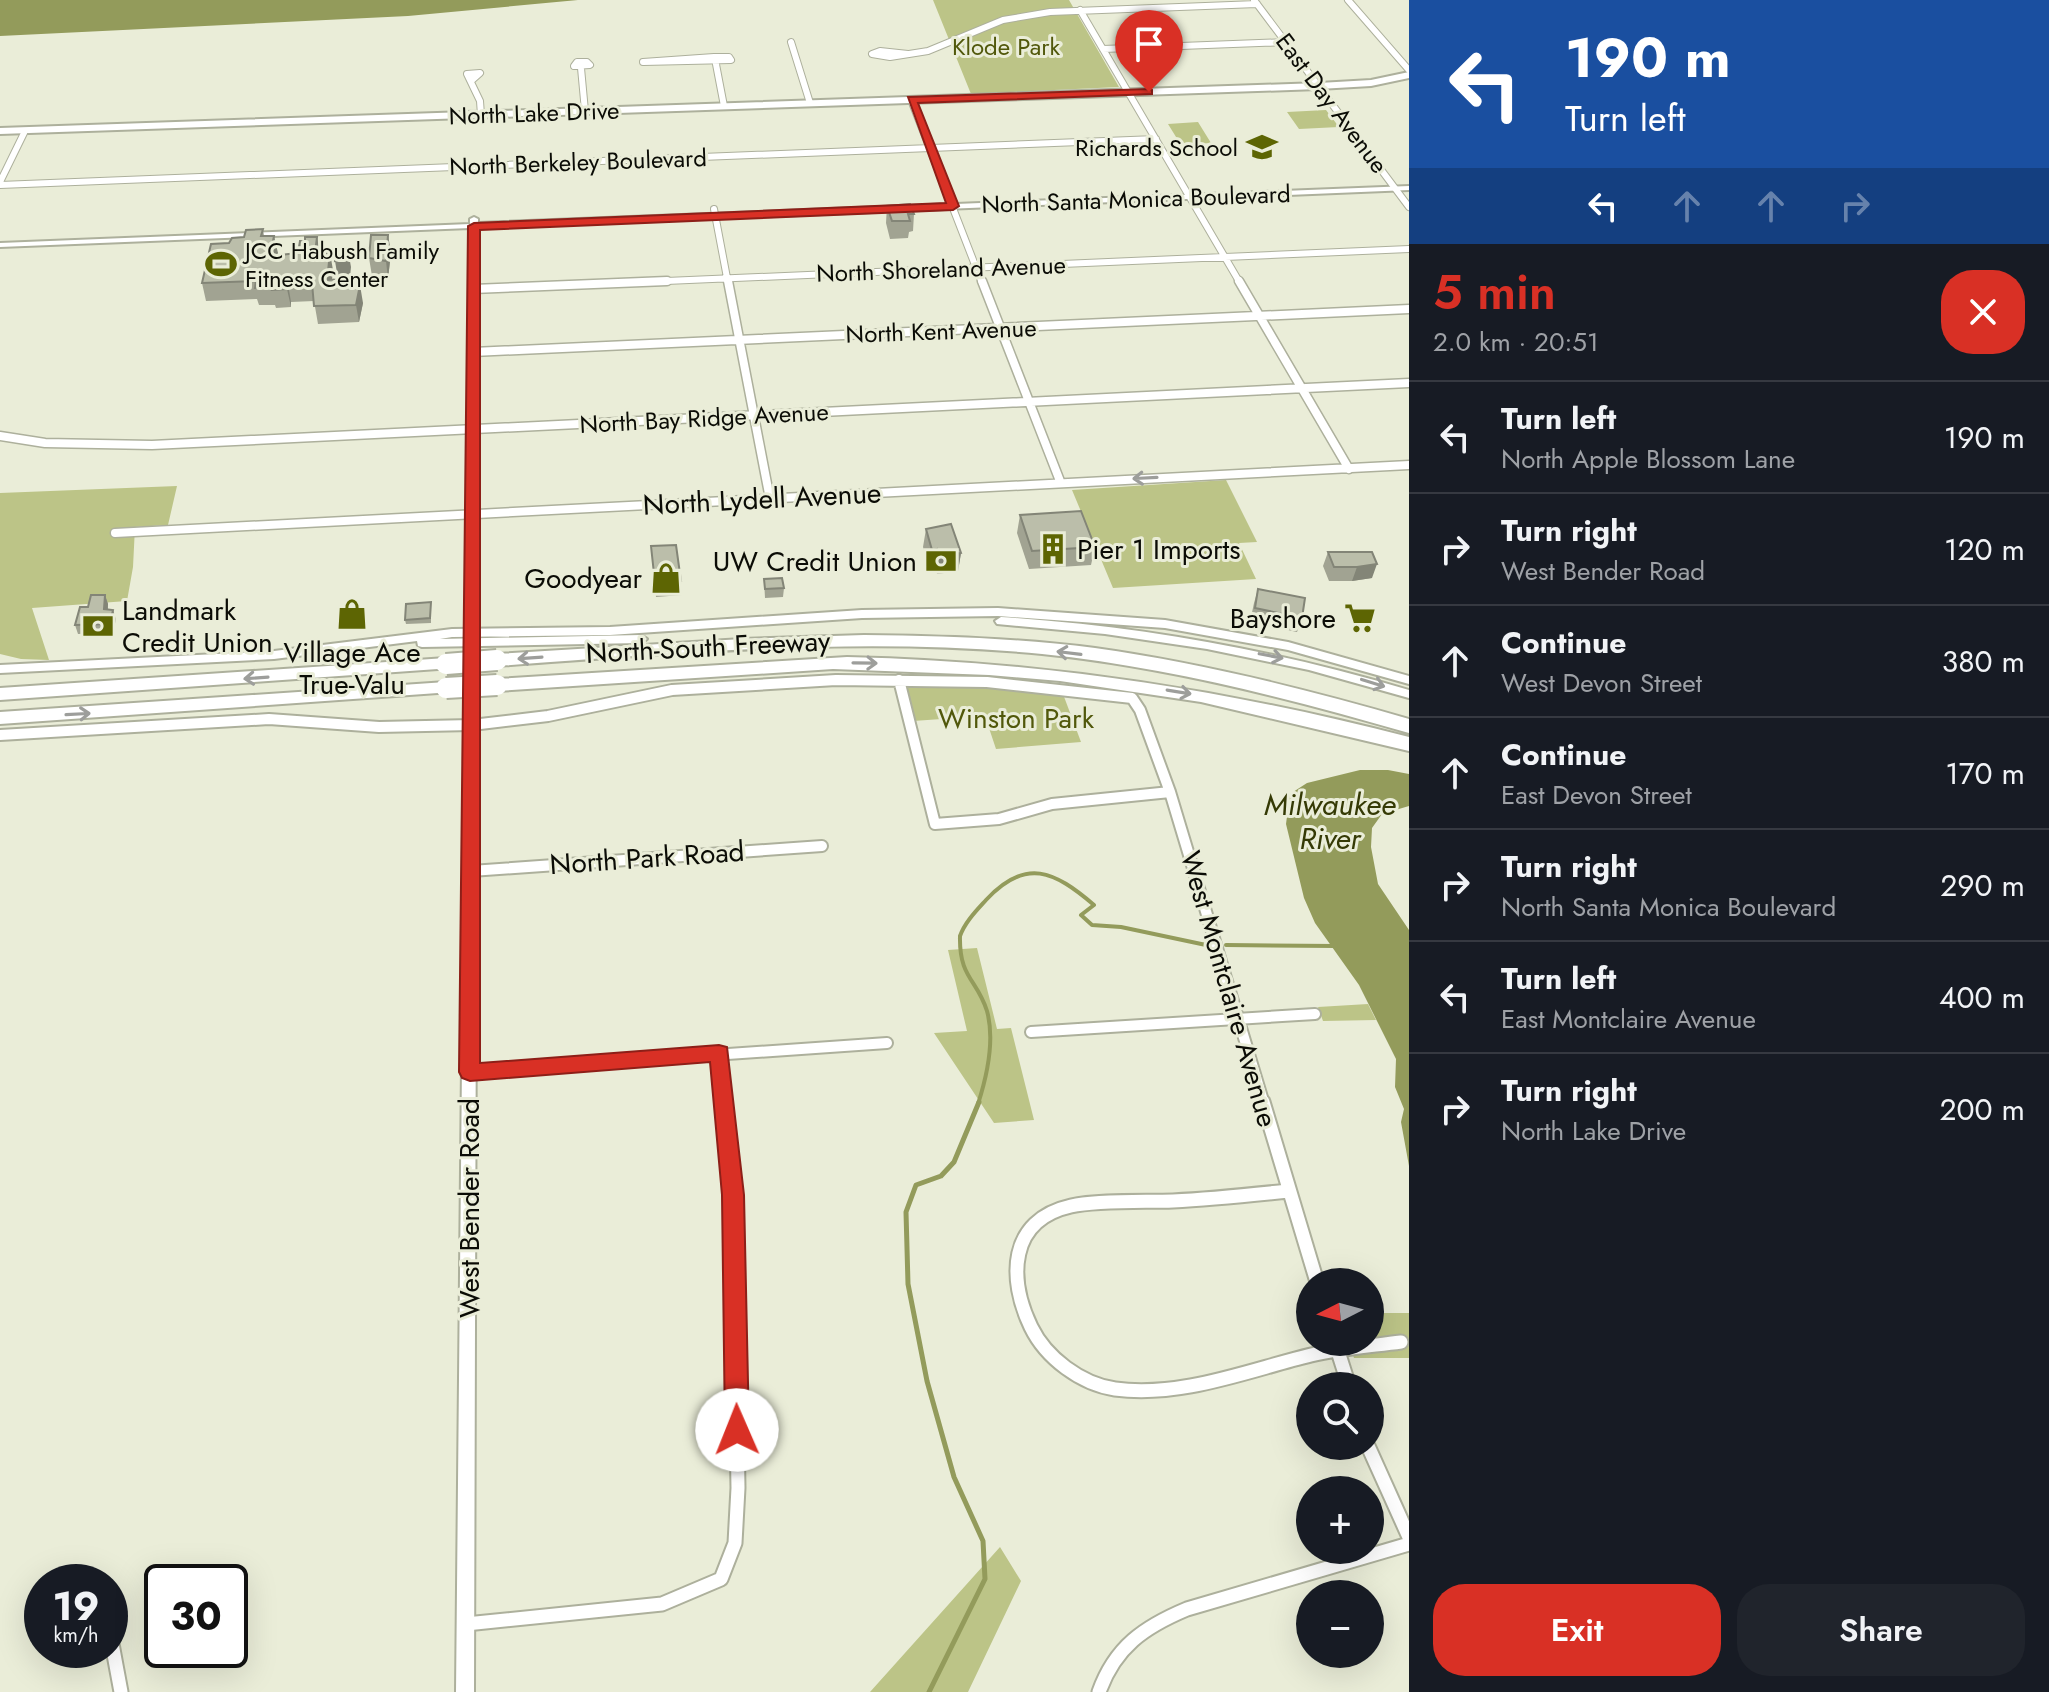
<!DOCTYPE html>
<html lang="en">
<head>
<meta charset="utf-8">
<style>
  body { margin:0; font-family:Jost,sans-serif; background:#20242c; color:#f1f3f6; height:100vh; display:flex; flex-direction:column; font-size:30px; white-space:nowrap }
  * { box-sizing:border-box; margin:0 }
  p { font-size:26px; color:#9ea1a6 }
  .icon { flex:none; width:44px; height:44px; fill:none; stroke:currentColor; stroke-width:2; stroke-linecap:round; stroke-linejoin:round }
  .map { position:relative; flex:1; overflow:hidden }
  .side { display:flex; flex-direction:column; background:#171b24; width:640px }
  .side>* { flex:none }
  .top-card { background:#1a4fa0; color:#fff; overflow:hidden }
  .needle { width:52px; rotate:264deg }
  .fabs { position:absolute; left:1296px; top:1268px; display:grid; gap:16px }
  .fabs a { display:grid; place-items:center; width:88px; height:88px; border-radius:50%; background:#171b24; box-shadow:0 8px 32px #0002; font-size:40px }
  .speed { position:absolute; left:24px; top:1564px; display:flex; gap:16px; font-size:40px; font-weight:700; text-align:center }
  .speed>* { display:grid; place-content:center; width:104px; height:104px; border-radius:50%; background:#171b24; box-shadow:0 8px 32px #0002; line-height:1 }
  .speed small { font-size:20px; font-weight:400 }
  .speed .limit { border:4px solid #111; border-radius:12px; background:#fff; color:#111 }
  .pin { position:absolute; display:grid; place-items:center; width:68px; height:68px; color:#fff; margin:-82px -34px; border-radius:50% 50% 50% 0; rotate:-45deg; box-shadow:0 0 8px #0007 }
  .pin .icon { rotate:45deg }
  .me { position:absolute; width:88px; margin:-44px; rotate:359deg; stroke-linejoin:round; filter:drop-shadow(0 0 6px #0008) }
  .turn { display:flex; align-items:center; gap:28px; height:168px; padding:0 24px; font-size:36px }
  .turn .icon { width:104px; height:104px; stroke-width:2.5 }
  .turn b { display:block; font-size:56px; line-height:68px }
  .lanes { display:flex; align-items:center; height:76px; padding:0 24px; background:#0003; justify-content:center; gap:40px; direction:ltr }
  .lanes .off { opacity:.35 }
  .round { display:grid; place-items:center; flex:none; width:84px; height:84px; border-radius:32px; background:#20242c }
  .overview { display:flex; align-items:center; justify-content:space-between; height:136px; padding:0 24px }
  h1 { font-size:48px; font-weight:600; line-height:60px; color:#d93025 }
  .button { display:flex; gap:16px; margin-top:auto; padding:16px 24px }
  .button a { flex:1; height:92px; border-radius:32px; background:#d93025; color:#fff; font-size:32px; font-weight:600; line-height:92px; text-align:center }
  .button a+a { background:#20242c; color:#f1f3f6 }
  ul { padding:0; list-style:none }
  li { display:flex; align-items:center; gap:24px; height:112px; padding:0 24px; border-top:2px solid #363941 }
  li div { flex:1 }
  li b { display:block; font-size:30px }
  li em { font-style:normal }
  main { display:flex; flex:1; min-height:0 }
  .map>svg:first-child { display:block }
</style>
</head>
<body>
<main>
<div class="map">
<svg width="1409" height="1692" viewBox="0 0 1409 1692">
  <rect width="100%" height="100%" fill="#eaedd8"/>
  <path fill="#bcc487" d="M933,0H1069L1119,87L971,94Z
    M1326,110L1339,127L1299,129L1287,112Z
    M1198,122L1211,143L1181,145L1168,124Z
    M1226,480L1257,542L1239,543L1256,579L1113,588L1072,490Z
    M177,486L168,525L135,527L133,567L127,601L32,608L49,660L21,659L0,654V493Z
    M910,685L975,686L1063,694L1081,742L996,749L985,716L913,721L906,691Z
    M977,948L997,1029L1011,1028L1034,1120L994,1123L934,1033L967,1031L948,950Z
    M1368,1004L1376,1020L1323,1021L1318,1007Z
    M1370,1313H1409V1358H1354L1348,1342H1370Z
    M1000,1547L1021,1581L968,1692H870Z"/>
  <path fill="#939b5b" d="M0,0H578L408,16L0,36Z
    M1360,770H1388L1409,774V806L1382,814L1372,828L1371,847L1378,884L1409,930V1166L1401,1122L1404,1109L1395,1087L1396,1059L1359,985L1315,923L1304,898L1286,824L1290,794L1307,783Z"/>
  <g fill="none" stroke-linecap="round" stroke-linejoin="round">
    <path stroke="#939b5b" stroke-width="4" d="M1226,945L1336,946
      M978,1104C987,1076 995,1040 987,1011C977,979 959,978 960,936C965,922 976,911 986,900C1026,857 1054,871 1094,905L1081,915L1092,925L1121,927L1206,945"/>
    <path stroke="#939b5b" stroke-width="5" d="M929,1692L985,1579L983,1541L954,1477L927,1381L908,1284L906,1212L916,1185L941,1176L954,1162L979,1102"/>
    <defs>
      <path id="minor-far3" d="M1254,0L1409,207
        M1348,0L1409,70
        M1080,10L1240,283
        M791,42L810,103
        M1103,49L1287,42
        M908,54L880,51L872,54L890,57L928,51L1003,20L1050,12L1257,4
        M714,57H729L731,60L643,62Z
        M715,59L724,106
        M577,62H587L590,65L574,66Z
        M581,68L585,111
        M471,81L480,73L467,74L480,101L481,115
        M911,100L982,283
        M0,182L24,133
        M0,185L1156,139
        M714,209L728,283
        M620,283L1409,249"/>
      <path id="minor-far2" d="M728,281L770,499
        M982,281L1060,481
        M1239,281L1349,469
        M473,289L667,281
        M473,352L1409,309
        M0,436L45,443L152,445L1409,383
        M115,533L1409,465"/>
      <path id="minor-far1" d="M899,680L935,824L999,819L1052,804L1170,792
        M0,735L269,719L379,727L472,725L548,716L672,690L836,680L987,682L1132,698L1140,710L1170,792L1264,1104
        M471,871L822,846
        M1031,1032L1315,1014
        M719,1053L724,1104
        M470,1072L887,1043"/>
      <path id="minor" d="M1263,1102L1317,1282
        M1288,1191C1250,1195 1212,1199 1173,1201C1144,1202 1099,1200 1071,1206C1008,1220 1008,1279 1031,1327C1046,1358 1081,1384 1115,1389C1181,1398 1249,1370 1311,1355C1341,1348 1371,1346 1401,1342
        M1335,1342L1349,1386
        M1368,1446L1409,1537
        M466,1624L662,1604L721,1579L735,1543L738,1488L733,1195L724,1102
        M110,1633L121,1692
        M1099,1692C1115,1647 1144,1627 1187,1609L1409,1544"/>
      <path id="tertiary" d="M1409,186V190L478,228L474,1692H456L470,228L0,247V243L470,224V219L474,217L478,219V223Z"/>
      <path id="secondary" d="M998,608L1165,620L1288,642L1409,676V684L1288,650L1165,628L998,616L862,618L610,635L452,637L440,639L641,635L647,639L641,643L422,647L418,646L417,641L274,659L0,673V665L274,651L452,629L610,627L862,610Z
        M1001,617C1140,626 1275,650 1409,690V698L1309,670L1207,649L1105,634L997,624L995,621Z"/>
      <path id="primary" d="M1409,72V78L1371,86L1319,89L0,134V128L1319,83L1371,80Z"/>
      <path id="motorway" d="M864,635C941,636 1018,638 1095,648C1202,663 1306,689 1409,719V733C1288,698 1167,667 1042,654C861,636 678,653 497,666L488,660L497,654L742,639Z
        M847,657C1039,661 1224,689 1409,737V751L1201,702L1060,681L989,675L833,669L497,691L488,685L497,679Z
        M446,658L455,664L452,668L0,700V688Z
        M446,682L455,688L452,692L0,724V712Z"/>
    </defs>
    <use href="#minor-far3" stroke="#adb09c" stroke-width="8"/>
    <use href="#minor-far2" stroke="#adb09c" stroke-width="11"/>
    <use href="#minor-far1" stroke="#adb09c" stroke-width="14"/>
    <use href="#minor" stroke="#adb09c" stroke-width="17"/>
    <use href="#tertiary" stroke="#adb09c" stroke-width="4"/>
    <use href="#secondary" stroke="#adb09c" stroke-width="4"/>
    <use href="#primary" stroke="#adb09c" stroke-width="4"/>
    <use href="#motorway" stroke="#adb09c" stroke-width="4"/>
    <use href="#minor-far3" stroke="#fff" stroke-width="6"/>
    <use href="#minor-far2" stroke="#fff" stroke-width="8"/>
    <use href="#minor-far1" stroke="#fff" stroke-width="10"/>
    <use href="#minor" stroke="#fff" stroke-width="13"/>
    <use href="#tertiary" fill="#fff" fill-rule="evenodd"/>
    <use href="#secondary" fill="#fff" fill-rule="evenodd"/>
    <use href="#primary" fill="#fff" fill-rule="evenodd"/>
    <use href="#motorway" fill="#fff" fill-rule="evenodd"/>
    <defs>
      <path id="motorway-bridge" d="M446,664L497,660
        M446,688L497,685"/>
    </defs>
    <use href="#motorway-bridge" stroke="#adb09c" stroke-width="24" stroke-linecap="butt"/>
    <use href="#motorway-bridge" stroke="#fff" stroke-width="20"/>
  </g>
  <path fill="#a1a392" d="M887,206L914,214L913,231L909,232L908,238L890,239L886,223Z
    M263,229L264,236L278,253L277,255L298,253L305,241L317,237L320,253L333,270L332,279L363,303L359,322L318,324L314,301L291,302V307L276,308L275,305H259L257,299L206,301L202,283L244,237Z
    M391,252L388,279L372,276L369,258Z
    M1020,515L1095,547L1091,565L1029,569L1017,533Z
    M926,529L961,553L958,571L937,574L935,568H930L923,547Z
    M651,546L681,581L682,595L656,597Z
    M1328,552H1372V578L1352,581H1329L1323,566Z
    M764,579L784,588L783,597L765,598Z
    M1258,589L1302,618L1297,632L1250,622L1254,603Z
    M105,595L108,604V609L116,619L113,633L78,634L75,625L88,607Z
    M431,602V623L406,624L405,620Z"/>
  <path fill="#838577" d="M388,235L391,252L388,279L386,261Z
    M274,236L278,253L274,273L270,256Z
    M317,237L320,254L315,253Z
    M348,250L351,267L350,277L338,279L335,261Z
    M330,253L333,270L330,297L327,280Z
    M288,284L291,302V307L287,289Z
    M360,285L363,303L359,322L356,305Z
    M961,553L958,571L937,574L939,556Z
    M1377,564L1372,578L1352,581L1357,567Z
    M105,595L108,604L107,618L104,609Z
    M113,610L116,619L113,633L110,624Z"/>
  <path fill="#bbbeaa" stroke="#838577" stroke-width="2" d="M910,204L914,214H908L910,221H892L887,206Z
    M263,229L261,236H274L270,256L298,253L300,241H305V237H317L315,253H330L327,280L359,278L360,285L356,305L314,306L312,283L288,284L287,289L272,290L273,287L255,288L256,281L202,283L211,244L229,243L232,238L244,237L246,230Z
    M371,235H388L386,261L369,258Z
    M336,250H348L347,259L335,261Z
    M1081,511L1095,547L1032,551L1020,515Z
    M951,524L961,553L939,556L937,549L932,550L926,529Z
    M676,545L681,581L655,583L651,546Z
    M1328,552H1372L1377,564L1357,567H1334Z
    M782,578L784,588L765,589L764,579Z
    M1258,589L1305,598L1302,618L1255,608Z
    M91,595H105L104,609L113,610L110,624L75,625L80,607H88Z
    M431,602L430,618L405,620L406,604Z"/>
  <defs><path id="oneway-shaft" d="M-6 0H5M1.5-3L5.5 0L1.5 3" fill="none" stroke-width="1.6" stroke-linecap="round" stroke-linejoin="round" transform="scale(2)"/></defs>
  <g stroke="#9d9e9b">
    <use href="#oneway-shaft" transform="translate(1145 478) rotate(177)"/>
    <use href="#oneway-shaft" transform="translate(1069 653) rotate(-173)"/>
    <use href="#oneway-shaft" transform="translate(1271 656) rotate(11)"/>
    <use href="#oneway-shaft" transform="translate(530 658) rotate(176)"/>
    <use href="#oneway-shaft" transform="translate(865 663) rotate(1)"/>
    <use href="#oneway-shaft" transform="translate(256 678) rotate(176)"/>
    <use href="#oneway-shaft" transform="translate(1373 683) rotate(17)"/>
    <use href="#oneway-shaft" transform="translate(1179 692) rotate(9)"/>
    <use href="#oneway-shaft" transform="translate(78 714) rotate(-3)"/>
  </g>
  <path fill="#d93025" stroke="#8d1f18" stroke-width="2" d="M1149,89L1152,90V94L918,103L959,206L953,210L480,230V1063L719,1045L727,1047L744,1195L749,1430L745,1438L737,1441L729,1438L725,1430L722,1195L710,1062L470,1081L462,1078L459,1072L468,226L474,223L946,203L908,97Z"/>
  <defs>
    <symbol id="school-bare" viewBox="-9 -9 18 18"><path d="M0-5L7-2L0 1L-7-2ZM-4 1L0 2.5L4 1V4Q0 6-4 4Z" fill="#5d6503" stroke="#eaedd8" stroke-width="2.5" paint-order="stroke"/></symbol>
    <symbol id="stadium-bare" viewBox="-9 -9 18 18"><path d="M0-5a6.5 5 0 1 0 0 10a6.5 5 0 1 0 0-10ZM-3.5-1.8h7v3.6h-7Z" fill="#5d6503" stroke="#eaedd8" stroke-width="2.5" paint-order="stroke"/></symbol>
    <symbol id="building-bare" viewBox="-9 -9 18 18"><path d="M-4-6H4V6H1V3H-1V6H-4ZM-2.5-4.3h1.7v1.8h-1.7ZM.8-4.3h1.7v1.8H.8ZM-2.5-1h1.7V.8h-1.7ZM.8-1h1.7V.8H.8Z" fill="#5d6503" stroke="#eaedd8" stroke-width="2.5" paint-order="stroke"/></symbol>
    <symbol id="bank-bare" viewBox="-9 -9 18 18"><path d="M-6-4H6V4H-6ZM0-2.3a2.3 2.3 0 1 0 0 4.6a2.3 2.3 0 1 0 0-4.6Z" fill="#5d6503" stroke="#eaedd8" stroke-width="2.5" paint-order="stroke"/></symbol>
    <symbol id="shop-bare" viewBox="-9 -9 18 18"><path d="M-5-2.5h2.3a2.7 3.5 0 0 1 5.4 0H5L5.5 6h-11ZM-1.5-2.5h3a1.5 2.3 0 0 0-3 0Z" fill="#5d6503" stroke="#eaedd8" stroke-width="2.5" paint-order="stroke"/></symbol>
    <symbol id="supermarket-bare" viewBox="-9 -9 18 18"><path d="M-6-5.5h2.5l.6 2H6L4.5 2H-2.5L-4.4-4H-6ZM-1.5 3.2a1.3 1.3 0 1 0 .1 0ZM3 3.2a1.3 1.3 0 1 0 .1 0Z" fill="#5d6503" stroke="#eaedd8" stroke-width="2.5" paint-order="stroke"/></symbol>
  </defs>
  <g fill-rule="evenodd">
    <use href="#school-bare" x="1240" y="125" width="44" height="44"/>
    <use href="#stadium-bare" x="199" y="242" width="44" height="44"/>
    <use href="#building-bare" x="1031" y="527" width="44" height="44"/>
    <use href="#bank-bare" x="919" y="539" width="44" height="44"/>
    <use href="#shop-bare" x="644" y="556" width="44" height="44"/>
    <use href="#shop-bare" x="330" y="592" width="44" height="44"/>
    <use href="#supermarket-bare" x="1338" y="596" width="44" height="44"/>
    <use href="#bank-bare" x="76" y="604" width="44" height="44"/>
  </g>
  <g text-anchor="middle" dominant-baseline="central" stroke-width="6" stroke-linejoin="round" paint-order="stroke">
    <g font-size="24" fill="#51580b" stroke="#eaedd8">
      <text x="1006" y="46">Klode Park</text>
    </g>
    <g font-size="24" fill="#0b0c06" stroke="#eaedd8">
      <text transform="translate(1332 103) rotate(53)">East Day Avenue</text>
      <text transform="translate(534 113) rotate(-2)">North Lake Drive</text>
      <text transform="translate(578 162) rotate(-2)">North Berkeley Boulevard</text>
      <text transform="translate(1136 199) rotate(-2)">North Santa Monica Boulevard</text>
      <text transform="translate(941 269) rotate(-2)">North Shoreland Avenue</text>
      <text transform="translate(941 331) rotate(-2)">North Kent Avenue</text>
      <text transform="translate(704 418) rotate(-3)">North Bay Ridge Avenue</text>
    </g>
    <g font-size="24" fill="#0b0c06" stroke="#eaedd8" text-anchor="end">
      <text x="1238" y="147">Richards School</text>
      <text x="245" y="250" text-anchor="start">JCC Habush Family<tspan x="245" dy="28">Fitness Center</tspan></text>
    </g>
    <g font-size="28" fill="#0b0c06" stroke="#eaedd8">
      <text transform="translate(762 499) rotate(-3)">North Lydell Avenue</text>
      <text transform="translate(708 647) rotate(-3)">North-South Freeway</text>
      <text transform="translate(647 858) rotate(-4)">North Park Road</text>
      <text transform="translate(1229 989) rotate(74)">West Montclaire Avenue</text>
      <text transform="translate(469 1208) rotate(-90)">West Bender Road</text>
    </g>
    <g font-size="28" fill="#0b0c06" stroke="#eaedd8" text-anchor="end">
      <text x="1077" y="549" text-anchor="start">Pier 1 Imports</text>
      <text x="917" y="561">UW Credit Union</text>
      <text x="642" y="578">Goodyear</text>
      <text x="122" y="610" text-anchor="start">Landmark<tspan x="122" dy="32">Credit Union</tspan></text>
      <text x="1336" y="618">Bayshore</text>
      <text x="352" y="652" text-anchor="middle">Village Ace<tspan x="352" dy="32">True-Valu</tspan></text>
    </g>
    <g font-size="28" fill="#51580b" stroke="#eaedd8">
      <text x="1016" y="718">Winston Park</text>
    </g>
    <g font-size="30" font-style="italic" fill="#353a05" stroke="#eaedd8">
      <text x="1330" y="804">Milwaukee<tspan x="1330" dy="34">River</tspan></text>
    </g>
  </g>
</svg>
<div class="fabs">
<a><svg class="needle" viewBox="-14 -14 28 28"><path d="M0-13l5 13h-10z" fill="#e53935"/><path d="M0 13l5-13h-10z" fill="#9ea1a6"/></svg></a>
<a><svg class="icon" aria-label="search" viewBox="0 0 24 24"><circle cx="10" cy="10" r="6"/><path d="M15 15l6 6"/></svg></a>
<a>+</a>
<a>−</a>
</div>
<div class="speed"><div>19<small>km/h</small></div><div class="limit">30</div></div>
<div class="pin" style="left:1149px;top:92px;background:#d93025"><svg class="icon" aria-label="arrive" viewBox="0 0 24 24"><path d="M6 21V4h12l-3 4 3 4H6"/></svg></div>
<svg class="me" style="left:737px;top:1430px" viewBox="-20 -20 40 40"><circle r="19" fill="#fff"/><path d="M0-13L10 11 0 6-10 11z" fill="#d93025"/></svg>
</div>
<section class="side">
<div class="top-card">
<div class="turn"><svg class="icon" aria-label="left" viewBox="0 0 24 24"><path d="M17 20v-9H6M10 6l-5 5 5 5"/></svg><div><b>190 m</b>Turn left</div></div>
<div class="lanes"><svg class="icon" aria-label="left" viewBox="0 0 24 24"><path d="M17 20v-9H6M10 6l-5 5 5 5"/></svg><svg class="icon off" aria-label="ahead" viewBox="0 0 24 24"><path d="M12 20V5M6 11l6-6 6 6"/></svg><svg class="icon off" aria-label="ahead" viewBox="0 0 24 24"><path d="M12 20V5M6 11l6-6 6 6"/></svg><svg class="icon off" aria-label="right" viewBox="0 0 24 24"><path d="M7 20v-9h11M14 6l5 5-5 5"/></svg></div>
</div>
<div class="overview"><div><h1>5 min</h1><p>2.0 km · 20:51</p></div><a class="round" style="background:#d93025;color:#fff"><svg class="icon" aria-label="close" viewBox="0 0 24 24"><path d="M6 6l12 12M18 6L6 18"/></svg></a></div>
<ul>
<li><svg class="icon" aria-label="left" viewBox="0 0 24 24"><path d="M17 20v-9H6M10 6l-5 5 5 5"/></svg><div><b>Turn left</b><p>North Apple Blossom Lane</p></div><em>190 m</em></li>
<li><svg class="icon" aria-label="right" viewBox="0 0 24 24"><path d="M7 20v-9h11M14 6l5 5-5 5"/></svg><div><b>Turn right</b><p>West Bender Road</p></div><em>120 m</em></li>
<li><svg class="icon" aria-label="ahead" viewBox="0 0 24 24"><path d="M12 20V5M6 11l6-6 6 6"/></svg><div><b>Continue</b><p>West Devon Street</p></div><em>380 m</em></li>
<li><svg class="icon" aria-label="ahead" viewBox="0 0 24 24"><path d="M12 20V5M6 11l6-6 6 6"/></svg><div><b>Continue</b><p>East Devon Street</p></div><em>170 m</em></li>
<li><svg class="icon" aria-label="right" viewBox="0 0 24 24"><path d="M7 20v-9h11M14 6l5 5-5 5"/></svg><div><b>Turn right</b><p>North Santa Monica Boulevard</p></div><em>290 m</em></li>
<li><svg class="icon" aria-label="left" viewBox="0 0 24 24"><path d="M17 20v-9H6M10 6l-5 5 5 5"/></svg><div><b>Turn left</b><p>East Montclaire Avenue</p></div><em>400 m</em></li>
<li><svg class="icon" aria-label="right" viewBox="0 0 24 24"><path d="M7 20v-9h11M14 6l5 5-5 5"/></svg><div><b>Turn right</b><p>North Lake Drive</p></div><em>200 m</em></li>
</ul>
<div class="button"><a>Exit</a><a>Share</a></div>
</section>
</main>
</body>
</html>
